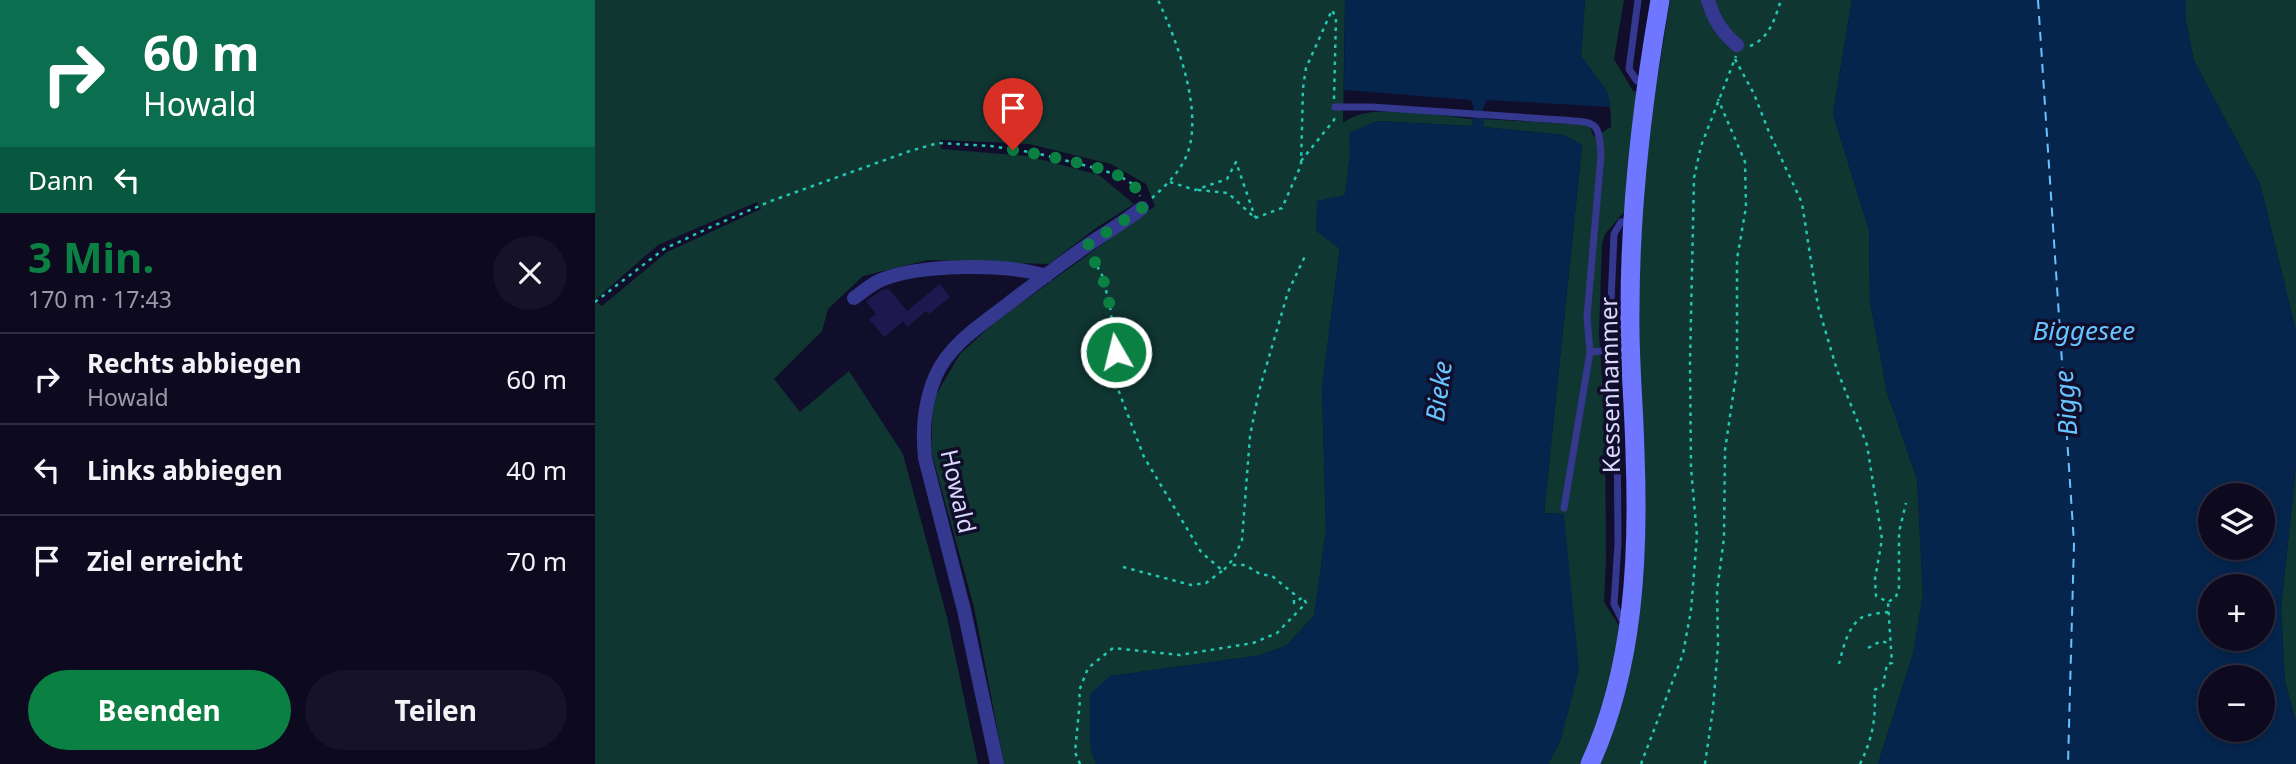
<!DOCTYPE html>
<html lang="de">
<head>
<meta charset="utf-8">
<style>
  body { margin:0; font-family:"Noto Sans",sans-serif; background:#161329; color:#f1f3f6; height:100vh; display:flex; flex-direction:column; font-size:26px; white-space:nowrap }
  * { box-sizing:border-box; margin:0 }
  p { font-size:23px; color:#9a9aa5 }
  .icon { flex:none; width:38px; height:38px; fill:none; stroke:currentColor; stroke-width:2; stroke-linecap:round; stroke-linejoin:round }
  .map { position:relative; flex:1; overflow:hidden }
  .panel { display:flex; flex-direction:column; background:#0d0a20; width:595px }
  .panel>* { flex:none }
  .guide { background:#0b6e4f; color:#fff; overflow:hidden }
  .buttons { position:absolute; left:1603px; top:483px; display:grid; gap:14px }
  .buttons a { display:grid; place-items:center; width:77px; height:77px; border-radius:50%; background:#0d0a20; box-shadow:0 4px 10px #0003,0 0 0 2px #2d2b3e; font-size:35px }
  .pin { position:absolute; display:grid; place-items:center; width:60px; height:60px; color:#fff; margin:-72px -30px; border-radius:50% 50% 50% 0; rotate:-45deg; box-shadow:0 0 7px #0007 }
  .pin .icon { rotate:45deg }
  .me { position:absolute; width:77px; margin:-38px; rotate:352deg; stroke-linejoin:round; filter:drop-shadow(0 0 5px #0008) }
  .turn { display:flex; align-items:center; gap:24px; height:147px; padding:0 28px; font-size:32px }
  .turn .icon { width:91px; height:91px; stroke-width:2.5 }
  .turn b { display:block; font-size:49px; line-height:60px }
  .then { display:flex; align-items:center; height:66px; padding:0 28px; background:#0003; gap:14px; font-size:26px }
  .round { display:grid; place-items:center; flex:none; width:74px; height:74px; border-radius:37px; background:#161329 }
  .summary { display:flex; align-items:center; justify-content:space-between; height:119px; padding:0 28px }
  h1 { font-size:42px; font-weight:700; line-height:52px; color:#0b8043 }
  .button { display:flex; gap:14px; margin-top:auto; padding:14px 28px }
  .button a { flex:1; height:80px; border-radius:42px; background:#0b8043; color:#fff; font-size:28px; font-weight:700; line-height:80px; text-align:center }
  .button a+a { background:#161329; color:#f1f3f6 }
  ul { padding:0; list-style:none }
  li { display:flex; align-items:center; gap:21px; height:91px; padding:0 28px; border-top:2px solid #2d2b3e }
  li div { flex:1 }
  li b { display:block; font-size:26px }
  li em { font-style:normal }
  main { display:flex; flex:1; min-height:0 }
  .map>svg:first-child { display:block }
</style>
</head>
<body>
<main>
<section class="panel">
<div class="guide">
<div class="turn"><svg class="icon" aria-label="right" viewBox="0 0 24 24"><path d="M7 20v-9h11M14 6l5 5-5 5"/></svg><div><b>60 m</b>Howald</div></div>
<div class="then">Dann<svg class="icon" aria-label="left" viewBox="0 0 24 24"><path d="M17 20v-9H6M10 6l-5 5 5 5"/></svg></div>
</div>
<div class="summary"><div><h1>3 Min.</h1><p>170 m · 17:43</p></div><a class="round"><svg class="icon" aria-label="close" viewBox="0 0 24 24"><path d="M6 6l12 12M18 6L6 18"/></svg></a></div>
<ul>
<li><svg class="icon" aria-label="right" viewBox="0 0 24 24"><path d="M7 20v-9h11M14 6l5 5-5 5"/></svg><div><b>Rechts abbiegen</b><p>Howald</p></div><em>60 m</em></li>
<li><svg class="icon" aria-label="left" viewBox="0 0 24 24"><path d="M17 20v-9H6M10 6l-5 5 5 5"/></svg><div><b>Links abbiegen</b></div><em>40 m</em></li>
<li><svg class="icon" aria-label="arrive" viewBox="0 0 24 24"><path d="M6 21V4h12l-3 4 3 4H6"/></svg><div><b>Ziel erreicht</b></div><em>70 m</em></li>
</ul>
<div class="button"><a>Beenden</a><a>Teilen</a></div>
</section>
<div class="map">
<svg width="1701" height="764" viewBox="0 0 1701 764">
  <rect width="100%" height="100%" fill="#110e2b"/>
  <path fill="#103632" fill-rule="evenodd" d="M0,0H750L748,123C773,101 844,116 878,119L877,126L782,121L755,155L750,195L745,248L727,387L731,531L719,616L691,646L661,656L515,676L495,747L501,764H409L379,607L336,451L338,400L365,354L400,322L560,206L551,184L516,164L434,144L345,140L346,149L433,156L504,175L539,204L501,228L454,264L333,260L268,276L233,309L227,331L179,379L205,412L254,371L308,454L352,617L383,764H0V301L7,306L72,252L166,209L162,202L63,245L0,300Z
    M990,0H1029L1019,59L1038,91L1060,94L1075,0H1257L1238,114L1274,230L1275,301L1292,392L1322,479L1328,594L1318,654L1283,764H953L966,739L968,514L949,513L987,146L969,135L888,127V119L994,125L999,137L1016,127C1017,91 1006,84 986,56ZM1029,212L1034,542L1026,629L1009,602L1011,558L1010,424L1004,334L1007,243L1010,234Z
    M1591,0H1701V331L1665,184L1599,61L1591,22Z
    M1701,465V722L1690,682L1686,609Z"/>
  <path fill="#05254d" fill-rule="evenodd" d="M750,0H990L986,56L1012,91L1016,107L892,100L888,109L889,127L969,135L987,145L949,513L969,514L984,670L966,739L953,764H501L495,747V694L515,676L661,656L691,646L719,616L731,531L727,387L745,249L721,231L722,201L750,195L755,155L754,133L782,121L877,126L879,108L876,100L749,90Z
    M1257,0H1591V22L1599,61L1665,184L1701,331V465L1686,609L1690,682L1701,722V764H1283L1318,654L1328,594L1322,479L1292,392L1275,301L1274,230L1238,114ZM1615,495H1668V548H1615ZM1615,586H1668V639H1615ZM1615,677H1668V730H1615Z"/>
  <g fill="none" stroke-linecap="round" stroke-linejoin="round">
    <path stroke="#66c4ff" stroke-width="2" stroke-dasharray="9 7" stroke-linecap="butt" d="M1443,0L1479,543L1473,764"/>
  </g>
  <path fill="#1f184e" d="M345,284L355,297L334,314L331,311L312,327L308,321L289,337L274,319L281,314L271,301L287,290L293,288L312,311Z"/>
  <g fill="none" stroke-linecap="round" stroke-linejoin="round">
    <path stroke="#23c8b2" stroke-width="2.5" stroke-dasharray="3.5 5" stroke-linecap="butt" d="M1155,46C1175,38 1180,18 1186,0
      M1140,59L1159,94L1174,132L1207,203L1223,306L1242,370L1272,445L1287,539L1280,579L1281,596L1293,602L1301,597L1304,587V532L1311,503
      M706,161L739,120L740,116
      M575,182L600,190L632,179L641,162L660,217
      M603,190L633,193L660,218
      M557,198C569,187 581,176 589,161C612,118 582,41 563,0
      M660,218L687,208L706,165L708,88L711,68L737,10L741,18L739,99
      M498,259L507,275L515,306L521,352V384L549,457L606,552L628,571L639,558L647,540L655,436L664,391L693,292L711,254
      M0,302L69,249L118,226L176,201L315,151L343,143L396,146L441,153L496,167L523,175L536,183L545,196
      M528,567L596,585L611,583L627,571
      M1273,648L1286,641L1296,644
      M1244,664C1248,649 1252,628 1266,618C1273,614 1286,613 1294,612
      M485,764L480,752L485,700L484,691L493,668L518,648L585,655L658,643L682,633L711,603L708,597L699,603V594L677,576L665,574L650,565H633
      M1046,764L1088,654L1096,610L1102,536L1096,468L1095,362L1099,178L1106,146L1141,56
      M1110,764L1118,709L1123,645L1122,591L1129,538L1130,450L1142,369V259L1151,207L1150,162L1123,99
      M1265,764C1277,740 1282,716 1279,690L1288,686L1292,664L1297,663L1293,603"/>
    <path stroke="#34388f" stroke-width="7" d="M1043,0L1034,69L1042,81L1050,82
      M740,107H777L967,120C1000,123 1004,119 1006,155L992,317L995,352L969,508
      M995,352L1017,350
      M1032,621L1026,618L1019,604L1023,544L1022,419L1015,323L1019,234L1026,222L1034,221"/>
    <path stroke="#34388f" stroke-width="14" d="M1113,0C1118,18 1127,33 1142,45
      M259,298C268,292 276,284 286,280C325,264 411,263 451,276
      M402,764L369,610L330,458C327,429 329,402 341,375C355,344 387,324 413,304C438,285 464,265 490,247C509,234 529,222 547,208"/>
    <path stroke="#6f76ff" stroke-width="19" d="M995,764C1039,668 1044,557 1040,453C1039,405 1034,358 1035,310C1035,206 1047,103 1065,0"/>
  </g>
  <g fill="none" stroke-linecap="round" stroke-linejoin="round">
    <path stroke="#0b8043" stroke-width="12" stroke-dasharray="0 21.6" d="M418,150C444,154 518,167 536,183C543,189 546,198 547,208L491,246L507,275L515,306L521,352"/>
  </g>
  <g text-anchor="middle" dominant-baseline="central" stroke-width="7" stroke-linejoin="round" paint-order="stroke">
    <g font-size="24" fill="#dad8ff" stroke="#110e2b">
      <text transform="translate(1014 385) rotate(-91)">Kessenhammer</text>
      <text transform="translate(364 491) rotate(77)">Howald</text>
    </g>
    <g font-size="26" font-style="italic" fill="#66c4ff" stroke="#110e2b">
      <text x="1489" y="330">Biggesee</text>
      <text transform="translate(843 391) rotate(-82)">Bieke</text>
      <text transform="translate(1470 403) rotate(-94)">Bigge</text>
    </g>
  </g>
</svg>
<div class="buttons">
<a><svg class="icon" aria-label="layers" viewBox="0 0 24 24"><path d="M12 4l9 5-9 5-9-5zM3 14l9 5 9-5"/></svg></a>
<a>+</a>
<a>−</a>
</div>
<div class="pin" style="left:418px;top:150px;background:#d93025"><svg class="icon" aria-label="arrive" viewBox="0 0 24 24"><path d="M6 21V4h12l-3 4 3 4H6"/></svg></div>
<svg class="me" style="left:521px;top:352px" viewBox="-20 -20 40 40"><circle r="17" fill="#0b8043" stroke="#fff" stroke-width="3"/><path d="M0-11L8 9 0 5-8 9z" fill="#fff"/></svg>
</div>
</main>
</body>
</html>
